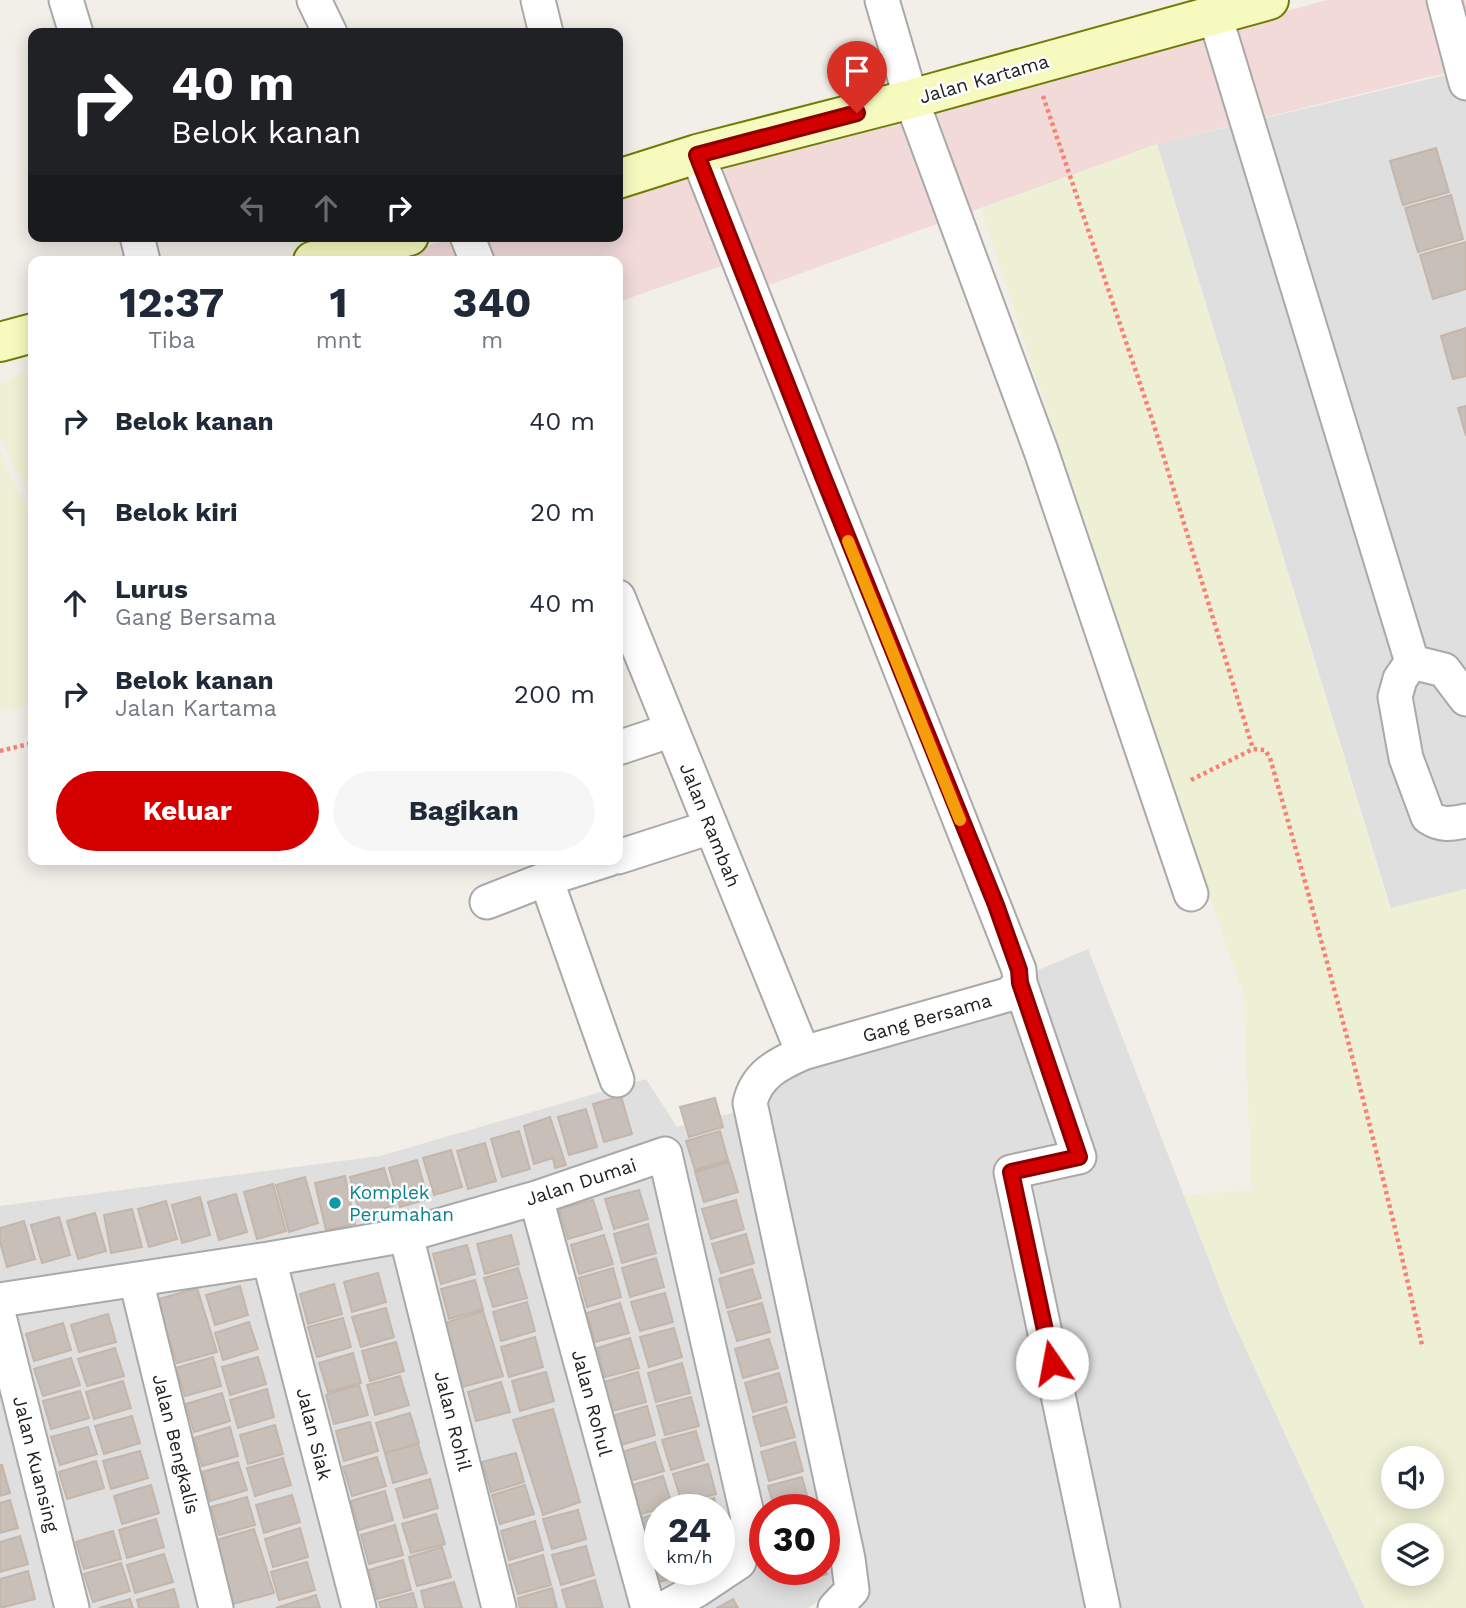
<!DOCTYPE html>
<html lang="id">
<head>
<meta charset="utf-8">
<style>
  body { margin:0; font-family:"Work Sans",sans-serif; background:#f6f6f7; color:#1f2937; height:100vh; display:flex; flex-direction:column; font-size:26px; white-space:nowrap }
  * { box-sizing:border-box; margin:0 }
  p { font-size:23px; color:#747a83 }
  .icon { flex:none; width:38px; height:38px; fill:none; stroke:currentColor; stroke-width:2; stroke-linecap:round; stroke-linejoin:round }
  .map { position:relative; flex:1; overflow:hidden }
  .details { position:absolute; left:28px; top:256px; width:595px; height:609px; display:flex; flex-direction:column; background:#fff; border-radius:14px; box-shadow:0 4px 18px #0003 }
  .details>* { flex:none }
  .guide { position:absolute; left:28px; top:28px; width:595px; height:214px; border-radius:14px; box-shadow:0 4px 18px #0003; background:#202124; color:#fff; overflow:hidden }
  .buttons { position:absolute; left:1381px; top:1446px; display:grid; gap:14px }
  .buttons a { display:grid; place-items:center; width:63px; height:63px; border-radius:50%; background:#fff; box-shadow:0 4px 18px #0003; font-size:35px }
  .speed { position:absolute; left:644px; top:1494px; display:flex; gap:14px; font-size:35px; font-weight:700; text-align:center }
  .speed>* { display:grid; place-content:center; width:91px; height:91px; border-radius:50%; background:#fff; box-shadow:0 4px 18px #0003; line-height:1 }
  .speed small { font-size:18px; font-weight:400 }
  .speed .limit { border:10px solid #d22; background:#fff; color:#111 }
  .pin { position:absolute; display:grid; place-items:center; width:60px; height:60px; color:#fff; margin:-72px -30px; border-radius:50% 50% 50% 0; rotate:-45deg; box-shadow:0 0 7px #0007 }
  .pin .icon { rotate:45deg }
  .me { position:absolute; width:77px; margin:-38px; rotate:348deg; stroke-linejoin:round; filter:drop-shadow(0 0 5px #0008) }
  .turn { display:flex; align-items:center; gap:24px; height:147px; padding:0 28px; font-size:32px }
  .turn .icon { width:91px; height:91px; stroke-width:2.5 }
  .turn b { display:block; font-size:49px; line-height:60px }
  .lanes { display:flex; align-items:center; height:66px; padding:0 28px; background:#0003; justify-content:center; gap:35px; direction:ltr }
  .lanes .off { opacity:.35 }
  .eta { display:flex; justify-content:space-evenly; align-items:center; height:119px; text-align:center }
  .eta b { font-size:42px; font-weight:700; line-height:49px }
  .action { display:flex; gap:14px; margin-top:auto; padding:14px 28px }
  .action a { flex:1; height:80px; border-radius:42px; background:#d40000; color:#fff; font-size:28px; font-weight:700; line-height:80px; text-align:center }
  .action a+a { background:#f6f6f7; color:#1f2937 }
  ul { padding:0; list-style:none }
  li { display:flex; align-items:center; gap:21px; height:91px; padding:0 28px }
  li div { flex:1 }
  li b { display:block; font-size:26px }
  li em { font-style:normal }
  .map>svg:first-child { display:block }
</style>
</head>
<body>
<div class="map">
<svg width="1466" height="1608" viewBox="0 0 1466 1608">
  <rect width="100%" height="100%" fill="#f2efe9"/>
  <path fill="#e0dfdf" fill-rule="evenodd" d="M1466,70V889L1391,909L1157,144Z
    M1088,949L1230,1314L1365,1608H850L766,1101L780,1080Z
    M646,1079L677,1127L736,1112L845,1584L808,1608H0V1206L380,1156ZM660,1510H719V1570H660ZM765,1510H824V1570H765Z"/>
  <path fill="#f2dad9" d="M1327,0H1466V68L1157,144L766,286L724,265L618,302V261H373L463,236H618V194Z"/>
  <path fill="#eef0d5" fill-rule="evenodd" d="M1157,144L1390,908L1466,889V1608H1365L1230,1314L1184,1195L1251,1190L1244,996L1154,737L981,209ZM1393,1458H1432V1496H1393ZM1393,1535H1432V1573H1393Z
    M33,368V502L0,439V384Z
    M0,451L13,483L33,515V703L0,712Z"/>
  <path fill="#c7bfb8" stroke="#c4b6ab" stroke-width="2" d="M1436,148L1449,192L1403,205L1390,161Z
    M1451,195L1463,239L1418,252L1405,208Z
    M1466,242V289L1433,299L1420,255Z
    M1466,328V376L1453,379L1441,336Z
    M1466,406V436L1458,408Z
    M621,1096L632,1134L604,1142L593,1104Z
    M715,1098L723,1127L689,1137L680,1107Z
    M586,1109L597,1147L569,1155L558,1117Z
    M550,1117L566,1165L555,1168L553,1158L534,1164L524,1126Z
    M519,1131L530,1169L502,1177L491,1139Z
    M720,1131L728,1160L695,1170L686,1141Z
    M485,1143L496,1181L468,1189L457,1151Z
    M451,1150L462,1187L434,1195L423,1158Z
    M417,1160L428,1199L400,1207L389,1168Z
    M729,1162L738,1192L704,1202L695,1172Z
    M384,1168L395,1205L360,1215L350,1177Z
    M345,1176L355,1224L326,1230L315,1183Z
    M305,1177L318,1223L289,1232L276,1185Z
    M273,1184L286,1231L257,1239L244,1192Z
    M639,1190L648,1219L614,1229L605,1199Z
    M236,1194L247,1232L219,1240L208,1202Z
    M200,1197L210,1235L182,1243L172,1205Z
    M593,1200L602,1229L568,1239L559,1209Z
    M736,1200L744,1229L711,1239L702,1209Z
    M166,1201L177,1239L149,1247L138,1209Z
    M132,1209L142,1247L111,1253L104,1215Z
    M95,1213L106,1251L78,1259L67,1221Z
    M59,1217L70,1255L42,1263L31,1225Z
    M24,1221L35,1259L7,1267L0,1242V1228Z
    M648,1224L656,1253L622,1263L614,1234Z
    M746,1234L754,1263L721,1273L712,1244Z
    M511,1235L519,1264L485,1274L477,1244Z
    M604,1235L613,1264L579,1274L571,1245Z
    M467,1245L475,1274L441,1284L433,1254Z
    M656,1258L664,1287L630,1297L622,1268Z
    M518,1268L527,1298L493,1307L484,1278Z
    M613,1268L621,1297L587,1307L579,1278Z
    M752,1269L761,1298L727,1308L719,1279Z
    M378,1273L386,1302L352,1312L344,1282Z
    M475,1280L483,1309L449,1319L441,1289Z
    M334,1284L342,1314L308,1324L300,1294Z
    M240,1286L248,1315L215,1325L206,1295Z
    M197,1288L217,1352L177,1363L156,1300Z
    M665,1293L673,1322L640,1331L631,1302Z
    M527,1302L535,1331L501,1341L493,1312Z
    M620,1303L629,1333L595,1342L587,1313Z
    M762,1303L770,1332L737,1341L728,1312Z
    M386,1308L394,1337L361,1347L352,1317Z
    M483,1311L503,1376L462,1387L442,1324Z
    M108,1314L116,1342L79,1352L71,1325Z
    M343,1318L351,1347L317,1357L308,1327Z
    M249,1322L258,1349L223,1360L215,1333Z
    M63,1323L71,1350L34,1361L26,1334Z
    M674,1328L682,1357L649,1367L640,1337Z
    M535,1337L543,1367L509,1377L501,1347Z
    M630,1338L639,1368L605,1377L597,1348Z
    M769,1339L778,1368L743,1378L735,1349Z
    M396,1342L404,1371L370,1381L362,1351Z
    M115,1348L124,1376L87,1386L78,1359Z
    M353,1353L361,1383L328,1392L319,1363Z
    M213,1357L221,1386L185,1396L176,1368Z
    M258,1357L266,1384L230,1395L222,1367Z
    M71,1358L80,1385L43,1396L34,1369Z
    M682,1363L690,1393L656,1402L648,1373Z
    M546,1372L554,1401L520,1411L512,1381Z
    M638,1372L646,1402L612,1411L604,1382Z
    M779,1373L787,1402L753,1412L745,1383Z
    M400,1376L409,1405L375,1415L367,1385Z
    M123,1381L131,1408L94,1419L86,1392Z
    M501,1382L510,1412L476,1421L468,1392Z
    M359,1385L368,1415L334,1424L326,1395Z
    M267,1389L274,1417L238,1428L230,1400Z
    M80,1391L89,1418L51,1429L43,1401Z
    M222,1393L230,1421L194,1432L186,1404Z
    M691,1397L699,1426L665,1435L657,1406Z
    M647,1406L655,1435L621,1445L612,1416Z
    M786,1407L795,1437L761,1446L753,1417Z
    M553,1409L580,1502L543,1515L513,1420Z
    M410,1413L419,1443L385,1453L376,1423Z
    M132,1416L140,1443L104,1454L95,1426Z
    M370,1422L378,1451L344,1461L336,1431Z
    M275,1425L283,1454L248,1464L240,1435Z
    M88,1427L97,1454L60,1465L51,1437Z
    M230,1427L238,1456L202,1466L194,1438Z
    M696,1431L704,1460L671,1470L662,1440Z
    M655,1442L664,1471L630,1481L622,1452Z
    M795,1442L803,1471L769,1481L761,1452Z
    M418,1444L427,1473L393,1483L385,1453Z
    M140,1451L148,1478L111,1489L103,1461Z
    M516,1453L524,1482L491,1492L482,1462Z
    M377,1457L386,1486L352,1496L343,1467Z
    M283,1458L291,1485L255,1496L247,1468Z
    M96,1461L104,1488L67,1499L59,1472Z
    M238,1462L247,1490L210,1501L202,1472Z
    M708,1464L716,1494L682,1503L673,1474Z
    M0,1465H2L10,1493L0,1496Z
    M663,1476L672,1505L638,1515L629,1486Z
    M802,1477L810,1506L795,1510H775L768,1486Z
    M430,1479L438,1508L404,1518L396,1489Z
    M151,1485L159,1513L122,1524L114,1496Z
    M525,1485L534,1514L500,1524L492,1495Z
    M385,1491L393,1520L359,1530L351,1501Z
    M292,1495L300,1522L264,1533L256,1505Z
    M247,1497L255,1525L219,1535L211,1507Z
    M714,1498L718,1510H681L680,1508Z
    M10,1500L18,1528L0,1533V1503Z
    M578,1510L586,1539L552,1549L543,1519Z
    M660,1513V1544L646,1548L638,1519Z
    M436,1514L445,1544L411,1553L402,1524Z
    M156,1519L164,1547L127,1558L119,1530Z
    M535,1521L543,1550L509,1560L501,1531Z
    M395,1525L403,1555L369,1564L361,1535Z
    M300,1528L308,1557L273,1567L265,1539Z
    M254,1529L274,1593L233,1604L213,1541Z
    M113,1531L121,1559L84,1569L76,1542Z
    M20,1536L28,1564L0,1572V1542Z
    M586,1546L594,1575L561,1585L552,1555Z
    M442,1547L451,1577L417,1586L409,1557Z
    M660,1549V1570H689L690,1573L656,1583L648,1553Z
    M164,1554L173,1582L135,1593L127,1565Z
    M543,1555L551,1585L518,1594L509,1565Z
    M403,1560L411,1590L377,1599L369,1570Z
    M307,1562L315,1590L279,1600L271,1572Z
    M121,1563L130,1591L93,1602L84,1574Z
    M824,1566L827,1574L793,1584L789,1570H824Z
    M28,1571L35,1599L0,1608V1579Z
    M595,1580L603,1608H567L562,1590Z
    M454,1582L462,1608H425L421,1591Z
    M552,1588L557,1608H520L518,1598Z
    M174,1589L179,1608H139L137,1600Z
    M413,1593L417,1608H381L379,1602Z
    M316,1595L320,1608H276Z
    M130,1599L133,1608H99Z
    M733,1599L738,1608H717Z"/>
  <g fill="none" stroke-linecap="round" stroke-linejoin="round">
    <defs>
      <path id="minor" d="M66,0L76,33
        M314,0L330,33
        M538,0L546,33
        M882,0L911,99L1041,451L1191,894
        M1444,0L1466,83
        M1215,16L1412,662
        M697,154L1019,970L1020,983L1010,994L803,1053C778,1064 756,1075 750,1103L848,1559L852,1590L835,1608
        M137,236L143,261
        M467,236L477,261
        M618,597L803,1053
        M1412,662L1400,679L1395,697L1406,758L1428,817C1441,826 1451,824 1466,821
        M1412,662L1444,670L1466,699
        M618,748L672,730
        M618,857L711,827
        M609,859L546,879L617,1080
        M487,902L546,879
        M1020,983L1079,1157L1011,1172L1103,1608
        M536,1198L648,1608
        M406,1235L499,1608
        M269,1259L359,1608
        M136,1280L216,1608
        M0,1300L269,1259L406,1235L536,1198L665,1154L748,1518L739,1562L697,1590L665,1608
        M0,1320L72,1608"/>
      <path id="secondary" d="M618,179L697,154L911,99L1269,0
        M313,261L409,236
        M0,342L33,333"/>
    </defs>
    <use href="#minor" stroke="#a9a9a9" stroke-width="37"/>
    <use href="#secondary" stroke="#707d05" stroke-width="42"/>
    <path stroke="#fa8072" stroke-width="4.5" stroke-dasharray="3.5 3.5" stroke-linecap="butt" d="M1043,96L1153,422L1253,749
      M0,751L33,743
      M1191,780L1253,749L1265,750L1270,758C1326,953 1378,1148 1422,1345"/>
    <use href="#minor" stroke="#fff" stroke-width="33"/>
    <use href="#secondary" stroke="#f7fabf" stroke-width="38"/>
  </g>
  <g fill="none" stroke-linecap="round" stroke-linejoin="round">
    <defs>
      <path id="route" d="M857,113L697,155L824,479L996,905L1019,970L1020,983L1079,1157L1011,1172L1052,1363"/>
    </defs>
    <use href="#route" stroke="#8a0000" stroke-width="18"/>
    <use href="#route" stroke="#d40000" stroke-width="12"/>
    <path stroke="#f59e0b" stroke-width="12" d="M848,541L960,820"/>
  </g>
  <circle fill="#0f9aa8" stroke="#fff" stroke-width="2.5" cx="335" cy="1203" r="7"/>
  <g text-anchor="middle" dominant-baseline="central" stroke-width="5" stroke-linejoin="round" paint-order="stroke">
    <g font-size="19" fill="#222" stroke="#fff">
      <text transform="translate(984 79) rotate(-16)">Jalan Kartama</text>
      <text transform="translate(710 825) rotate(68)">Jalan Rambah</text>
      <text transform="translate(927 1018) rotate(-16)">Gang Bersama</text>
      <text transform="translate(581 1182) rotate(-18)">Jalan Dumai</text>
      <text transform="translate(592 1403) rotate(75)">Jalan Rohul</text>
      <text transform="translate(453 1421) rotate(76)">Jalan Rohil</text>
      <text transform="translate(314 1434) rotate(76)">Jalan Siak</text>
      <text transform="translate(176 1444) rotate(76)">Jalan Bengkalis</text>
      <text transform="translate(36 1464) rotate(76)">Jalan Kuansing</text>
    </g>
    <g font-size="19" fill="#0d838f" stroke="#fff" text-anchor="start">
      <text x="349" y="1192">Komplek<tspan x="349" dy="22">Perumahan</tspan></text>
    </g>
  </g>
</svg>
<div class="buttons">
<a><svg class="icon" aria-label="sound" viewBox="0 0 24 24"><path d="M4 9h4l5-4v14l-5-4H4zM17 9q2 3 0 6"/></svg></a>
<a><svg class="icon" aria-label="layers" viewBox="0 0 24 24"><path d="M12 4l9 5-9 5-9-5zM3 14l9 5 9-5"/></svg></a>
</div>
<div class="speed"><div>24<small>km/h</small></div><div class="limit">30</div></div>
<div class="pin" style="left:857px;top:113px;background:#d93025"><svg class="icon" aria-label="arrive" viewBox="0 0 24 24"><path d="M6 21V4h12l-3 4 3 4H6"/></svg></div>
<svg class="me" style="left:1052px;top:1363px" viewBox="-20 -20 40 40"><circle r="19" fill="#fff"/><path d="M0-13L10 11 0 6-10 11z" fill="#d40000"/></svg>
<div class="guide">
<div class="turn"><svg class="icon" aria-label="right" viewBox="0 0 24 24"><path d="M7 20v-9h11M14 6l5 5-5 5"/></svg><div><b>40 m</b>Belok kanan</div></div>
<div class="lanes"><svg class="icon off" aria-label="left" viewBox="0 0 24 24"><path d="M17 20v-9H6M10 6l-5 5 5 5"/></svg><svg class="icon off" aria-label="ahead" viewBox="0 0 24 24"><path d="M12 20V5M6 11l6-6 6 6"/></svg><svg class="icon" aria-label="right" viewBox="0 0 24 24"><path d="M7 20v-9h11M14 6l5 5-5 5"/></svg></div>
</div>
<section class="details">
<div class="eta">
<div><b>12:37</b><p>Tiba</p></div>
<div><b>1</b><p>mnt</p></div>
<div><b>340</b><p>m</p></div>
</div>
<ul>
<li><svg class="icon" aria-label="right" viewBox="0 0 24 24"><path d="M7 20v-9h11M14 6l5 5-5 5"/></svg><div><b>Belok kanan</b></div><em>40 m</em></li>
<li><svg class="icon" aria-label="left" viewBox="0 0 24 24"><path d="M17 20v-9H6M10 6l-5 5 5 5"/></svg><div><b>Belok kiri</b></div><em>20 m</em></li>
<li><svg class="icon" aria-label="ahead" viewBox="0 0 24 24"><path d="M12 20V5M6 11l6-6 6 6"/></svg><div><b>Lurus</b><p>Gang Bersama</p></div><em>40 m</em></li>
<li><svg class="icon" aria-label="right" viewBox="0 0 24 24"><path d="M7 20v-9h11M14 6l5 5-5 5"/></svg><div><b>Belok kanan</b><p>Jalan Kartama</p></div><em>200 m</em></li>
</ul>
<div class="action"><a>Keluar</a><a>Bagikan</a></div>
</section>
</div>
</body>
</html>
